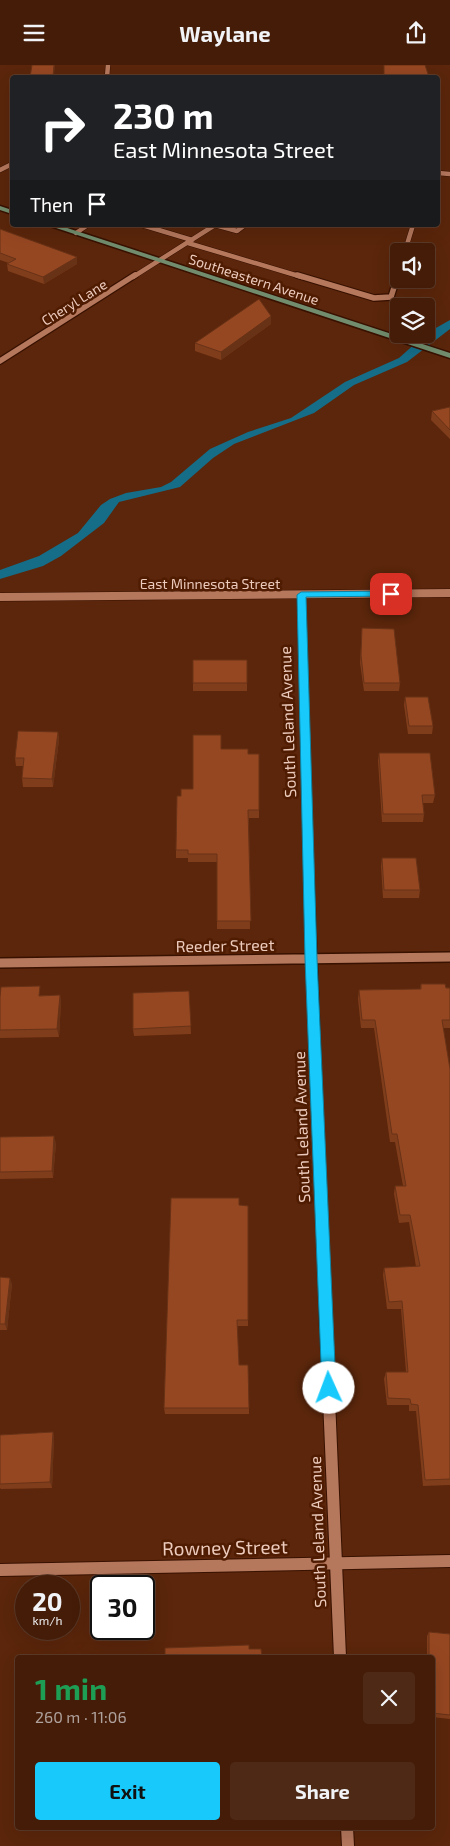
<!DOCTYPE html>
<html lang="en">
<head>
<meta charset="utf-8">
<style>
  body { margin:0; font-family:"Exo 2",sans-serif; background:#4e2916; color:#f1f3f6; height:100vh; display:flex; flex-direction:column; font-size:19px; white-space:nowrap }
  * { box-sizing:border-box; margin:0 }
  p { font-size:16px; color:#afa19c }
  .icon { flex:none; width:28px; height:28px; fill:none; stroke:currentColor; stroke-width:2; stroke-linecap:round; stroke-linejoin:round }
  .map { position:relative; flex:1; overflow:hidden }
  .side { position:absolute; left:15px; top:1590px; width:420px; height:175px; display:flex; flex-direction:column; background:#441c08; border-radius:5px; box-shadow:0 5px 20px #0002,0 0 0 1px #5c3a29 }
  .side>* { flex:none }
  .guide { position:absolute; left:10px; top:10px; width:430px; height:152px; border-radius:5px; box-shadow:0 5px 20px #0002,0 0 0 1px #5c3a29; background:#202124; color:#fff; overflow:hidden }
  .fabs { position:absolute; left:390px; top:178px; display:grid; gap:10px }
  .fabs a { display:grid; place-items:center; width:45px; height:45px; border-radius:5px; background:#441c08; box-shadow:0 5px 20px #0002,0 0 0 1px #5c3a29; font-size:25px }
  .speed { position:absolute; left:15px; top:1510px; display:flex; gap:10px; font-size:25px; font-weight:700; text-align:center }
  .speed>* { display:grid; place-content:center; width:65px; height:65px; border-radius:50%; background:#441c08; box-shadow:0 5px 20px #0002,0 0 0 1px #5c3a29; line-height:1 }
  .speed small { font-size:12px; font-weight:400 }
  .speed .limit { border:2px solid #111; border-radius:8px; background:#fff; color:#111 }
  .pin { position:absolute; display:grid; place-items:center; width:42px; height:42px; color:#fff; margin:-21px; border-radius:10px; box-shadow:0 2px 8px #0006 }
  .me { position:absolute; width:55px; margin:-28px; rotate:358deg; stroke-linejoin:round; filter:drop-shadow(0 0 4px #0008) }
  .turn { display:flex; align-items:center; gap:18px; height:105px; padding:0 20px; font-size:22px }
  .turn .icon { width:65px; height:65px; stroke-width:2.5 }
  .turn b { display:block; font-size:35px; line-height:42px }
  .then { display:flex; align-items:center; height:48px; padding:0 20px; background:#0003; gap:10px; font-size:19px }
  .round { display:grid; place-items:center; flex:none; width:52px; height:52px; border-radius:5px; background:#4e2916 }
  .head { display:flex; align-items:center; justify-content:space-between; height:85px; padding:0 20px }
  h1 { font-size:30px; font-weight:700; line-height:38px; color:#1e9e55 }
  .cta { display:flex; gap:10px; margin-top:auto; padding:10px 20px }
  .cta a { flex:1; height:58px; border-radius:5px; background:#17cafb; color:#111; font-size:20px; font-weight:700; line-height:58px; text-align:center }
  .cta a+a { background:#4e2916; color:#f1f3f6 }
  header { display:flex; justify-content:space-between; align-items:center; height:65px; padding:0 20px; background:#441c08; font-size:22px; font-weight:700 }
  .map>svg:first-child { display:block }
</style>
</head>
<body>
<header><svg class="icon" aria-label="menu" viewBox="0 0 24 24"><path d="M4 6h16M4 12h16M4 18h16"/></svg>Waylane<svg class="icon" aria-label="share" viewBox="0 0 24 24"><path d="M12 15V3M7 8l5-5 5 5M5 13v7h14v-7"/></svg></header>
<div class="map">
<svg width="450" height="1781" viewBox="0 0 450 1781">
  <rect width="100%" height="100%" fill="#5b260b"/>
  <path fill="#166d88" d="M450,255V264L407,297L354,320L314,348L234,379L213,393L180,422L119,437L104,458L61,491L43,501L0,514V505L39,491L78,468L101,440L110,434L126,428L161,422L171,417L210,384L248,367L291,353L345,317L399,293L427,268Z"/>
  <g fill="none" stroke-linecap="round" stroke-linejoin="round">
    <defs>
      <path id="minor-far4" d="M107,12L108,0
        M0,105L12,99
        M438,108L450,109
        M142,160L192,175
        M76,168L88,160
        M188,178L302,212
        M405,186L413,160
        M133,212L215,160L237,166L245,160
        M397,212L399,206"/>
      <path id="minor-far3" d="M297,210L374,233L391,232L398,210
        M0,296L135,210"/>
      <path id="minor-far2" d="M301,530L309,816
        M0,532L450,528"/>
      <path id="minor-far1" d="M309,814L325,1242
        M0,898L450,892"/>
      <path id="minor" d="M325,1241L340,1592
        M0,1505L450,1496
        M347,1762L348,1781"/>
      <path id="major" d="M0,141L12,145V149L0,145Z
        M47,160H58L450,288V293Z"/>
    </defs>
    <use href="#minor-far4" stroke="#381100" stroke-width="5.5"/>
    <use href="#minor-far3" stroke="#381100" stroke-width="8"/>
    <use href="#minor-far2" stroke="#381100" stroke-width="9"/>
    <use href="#minor-far1" stroke="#381100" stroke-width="12"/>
    <use href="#minor" stroke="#381100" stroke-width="14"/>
    <use href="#major" stroke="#381100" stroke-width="3"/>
    <use href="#minor-far4" stroke="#b5785d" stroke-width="4.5"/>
    <use href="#minor-far3" stroke="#b5785d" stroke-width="5.5"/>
    <use href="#minor-far2" stroke="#b5785d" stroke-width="8"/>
    <use href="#minor-far1" stroke="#b5785d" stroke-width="9"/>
    <use href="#minor" stroke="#b5785d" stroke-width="12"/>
    <use href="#major" fill="#718d6d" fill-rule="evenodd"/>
  </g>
  <path fill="#803d1c" d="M0,164L77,199L44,219L8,206L7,199L9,198L0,195Z
    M271,251V259L221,295L195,286V278Z
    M450,342V374L431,355L432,346Z
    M362,563L400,618L399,626H364L360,598Z
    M193,595H247V626H193Z
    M405,632L433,661L432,669H408L404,640Z
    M58,667L59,675L53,722H23L22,713L23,701H16L15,693Z
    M221,684L248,689H259V753H249L250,864H217V797H188V793H176V785L181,731L193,724Z
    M379,688L435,730L433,738H423L424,749L423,757H382L378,696Z
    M382,793L420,825L419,833H383L381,801Z
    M421,919L450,923V963H443L450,1004V1420L423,1421L416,1346H409V1340H387L384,1314L386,1307H406L401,1244H387L383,1210L384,1203L416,1202L409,1157L399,1158L394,1129L395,1121H403L395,1077H390L374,963H361L358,934L359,925L420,924Z
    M189,926L191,969L134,971L133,964Z
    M60,930L61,938L59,972L0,973V932Z
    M0,1072L56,1078L53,1113L0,1114Z
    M239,1140L248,1141V1261H237L239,1300L249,1343V1349H165L164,1343Z
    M0,1212L12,1219L7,1265H0Z
    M53,1367L54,1373L52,1423L1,1424L0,1423V1370Z
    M429,1567L450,1569V1654L432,1652V1592H427V1571Z"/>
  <path fill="#683217" d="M54,0H55L54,12H53Z
    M77,192V199L44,219L43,212Z
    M271,251V259L221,295V287Z
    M58,667L59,675L53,722L52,714Z
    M60,930L61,938L59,972L57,964Z
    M54,1071L56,1078L53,1113L52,1106Z
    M10,1213L12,1219L7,1265L5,1259Z
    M53,1367L54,1373L52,1423L50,1417Z"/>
  <path fill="#954721" stroke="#683217" d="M32,0H54L53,12H30Z
    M384,0H425L429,12H384Z
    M0,164L77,192L43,212L7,199L16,194L0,188Z
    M259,234L271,251L221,287L195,278Z
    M450,342V365L432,346Z
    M362,563L394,564L400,618H364L361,590Z
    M193,595H247V618H193Z
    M405,632H428L433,661H409Z
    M18,666L58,667L52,714L22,713L24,693H15Z
    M193,670H221V684H248V689H259V745H248L251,856H217V789H188V785H176L177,731H181V724H193Z
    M379,688H430L435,730H422L424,749H383Z
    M382,793H416L420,825H384Z
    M421,919H445L446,923H450V955H442L450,1004V1414L425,1415L418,1340L411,1339L410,1334L388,1333L386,1307H408L402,1236L389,1237L384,1203L420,1201L410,1150H400L395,1121H406L397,1069H392L375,955H362L359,925L421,924Z
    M40,921L39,931L60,930L57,964L0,965V932L1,922Z
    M189,926L191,961L133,964V928Z
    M54,1071L52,1106L0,1107V1072Z
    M171,1133H239V1140L248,1141V1255H237L239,1300H248L249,1343H164Z
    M0,1212L10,1213L5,1259H0Z
    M53,1367L50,1417L0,1419V1370Z
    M429,1567L450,1569V1650L432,1648V1592H429Z
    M249,1580V1584H261L262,1592H165V1583Z"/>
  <path fill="#17cafb" stroke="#0f83a3" d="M391,526L394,527V531L306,532L317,894L336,1323L334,1328L329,1330L324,1328L322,1323L305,894L297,530L301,527Z"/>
  <g text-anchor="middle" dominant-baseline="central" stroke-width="5" stroke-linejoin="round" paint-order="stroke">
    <g font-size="14" fill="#eccabc" stroke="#4f1b01">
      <text transform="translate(254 214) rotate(18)">Southeastern Avenue</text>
      <text transform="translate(74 237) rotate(-32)">Cheryl Lane</text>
      <text x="210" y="518">East Minnesota Street</text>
    </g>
    <g font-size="16" fill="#eccabc" stroke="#4f1b01">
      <text transform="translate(287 657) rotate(-92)">South Leland Avenue</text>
      <text transform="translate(225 880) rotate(-1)">Reeder Street</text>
      <text transform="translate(301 1062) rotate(-92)">South Leland Avenue</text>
      <text transform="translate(317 1467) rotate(-92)">South Leland Avenue</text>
    </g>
    <g font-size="19" fill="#eccabc" stroke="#4f1b01">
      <text transform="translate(225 1482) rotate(-1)">Rowney Street</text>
    </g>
  </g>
</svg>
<div class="fabs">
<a><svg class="icon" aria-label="sound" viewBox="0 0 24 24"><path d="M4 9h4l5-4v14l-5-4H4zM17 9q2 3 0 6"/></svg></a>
<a><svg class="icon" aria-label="layers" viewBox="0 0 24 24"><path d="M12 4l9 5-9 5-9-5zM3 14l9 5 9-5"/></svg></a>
</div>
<div class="speed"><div>20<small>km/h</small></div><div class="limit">30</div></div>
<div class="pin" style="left:391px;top:529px;background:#d93025"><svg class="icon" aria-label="arrive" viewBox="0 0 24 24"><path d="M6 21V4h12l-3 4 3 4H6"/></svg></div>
<svg class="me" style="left:329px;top:1323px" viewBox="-20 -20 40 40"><circle r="19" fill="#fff"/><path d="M0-13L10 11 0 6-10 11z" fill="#17cafb"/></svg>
<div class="guide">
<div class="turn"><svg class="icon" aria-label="right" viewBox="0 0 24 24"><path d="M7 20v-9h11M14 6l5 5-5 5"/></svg><div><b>230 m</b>East Minnesota Street</div></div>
<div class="then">Then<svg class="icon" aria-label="arrive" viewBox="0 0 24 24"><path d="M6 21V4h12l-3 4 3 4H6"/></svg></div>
</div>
<section class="side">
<div class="head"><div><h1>1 min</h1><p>260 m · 11:06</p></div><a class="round"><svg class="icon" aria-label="close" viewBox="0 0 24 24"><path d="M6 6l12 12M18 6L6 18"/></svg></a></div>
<div class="cta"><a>Exit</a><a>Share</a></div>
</section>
</div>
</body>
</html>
